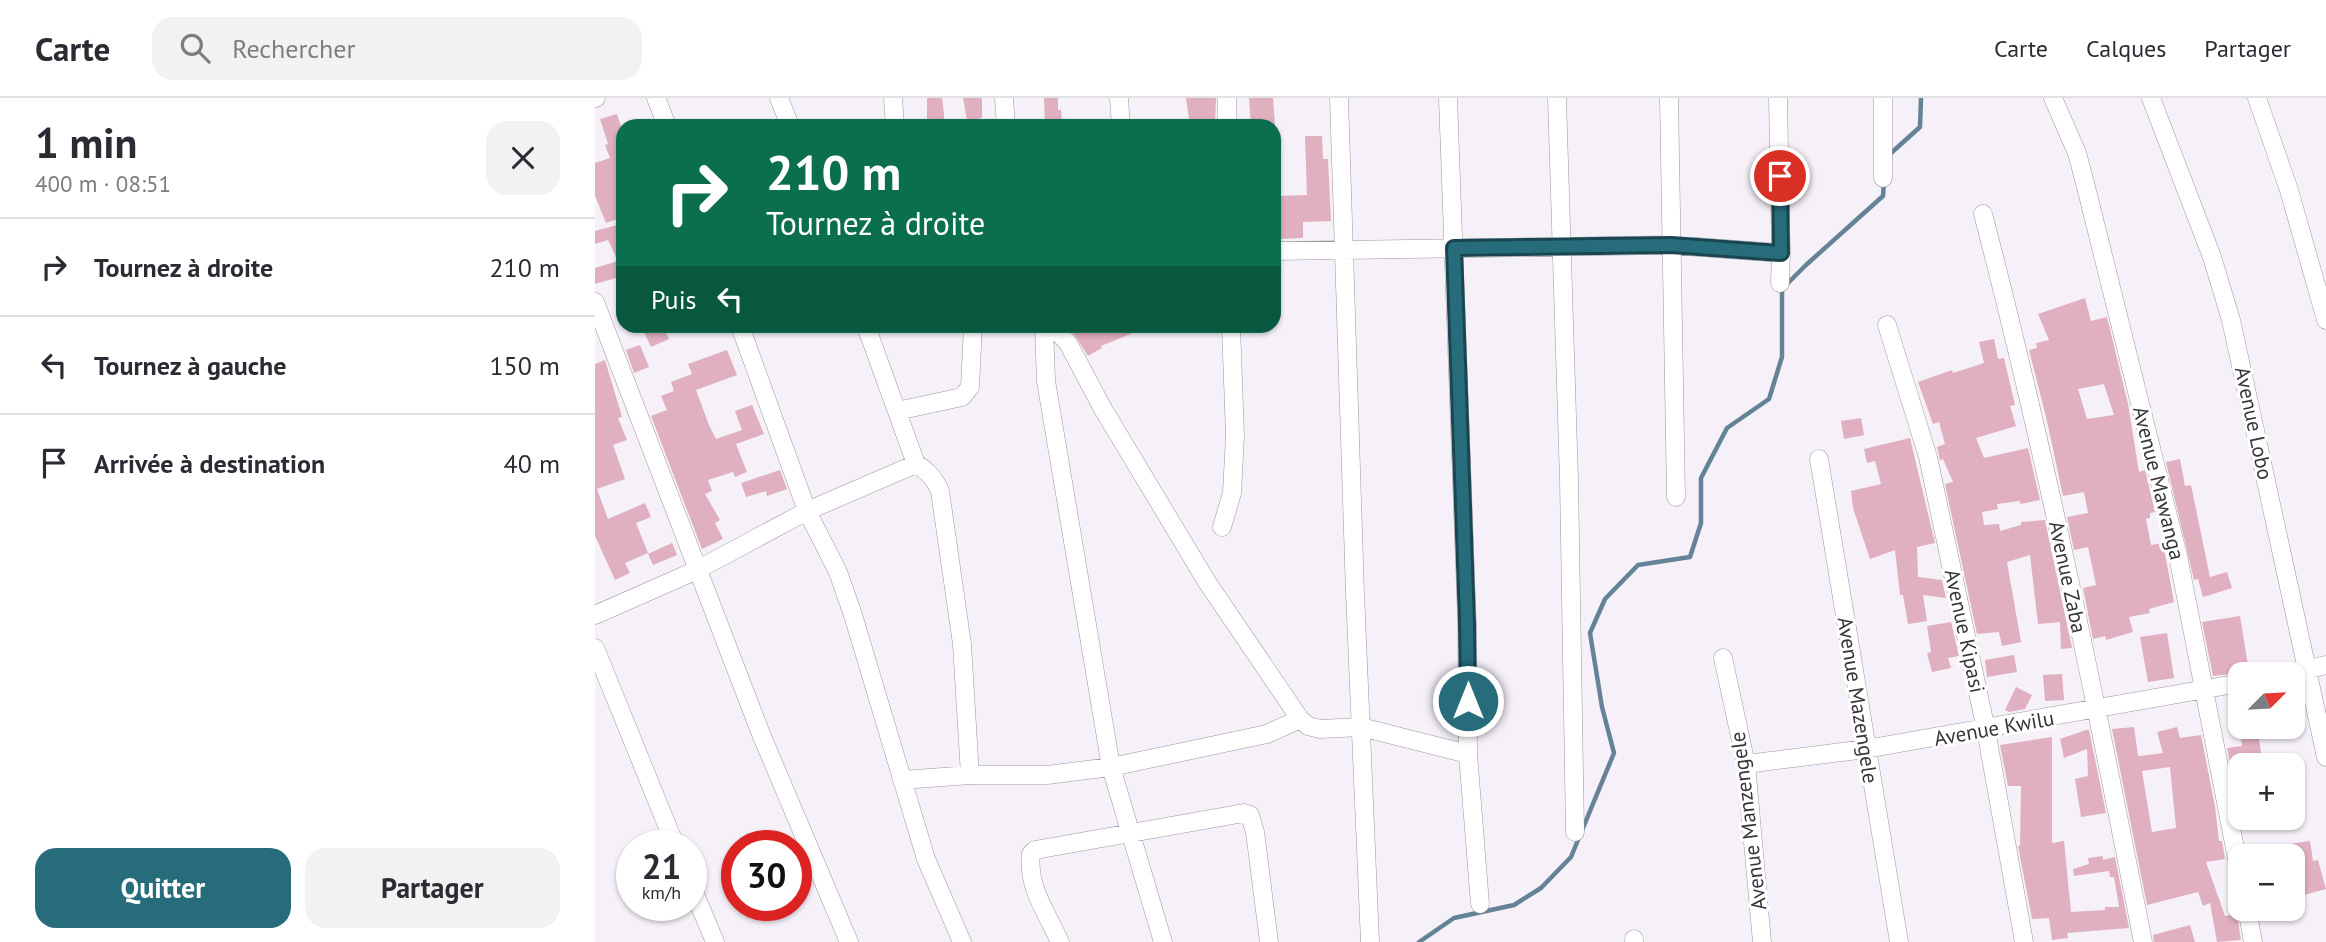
<!DOCTYPE html>
<html lang="fr">
<head>
<meta charset="utf-8">
<style>
  body { margin:0; font-family:"PT Sans",sans-serif; background:#f2f2f3; color:#2b2b33; height:100vh; display:flex; flex-direction:column; font-size:26px; white-space:nowrap }
  * { box-sizing:border-box; margin:0 }
  p { font-size:23px; color:#7c7c81 }
  .icon { flex:none; width:38px; height:38px; fill:none; stroke:currentColor; stroke-width:2; stroke-linecap:round; stroke-linejoin:round }
  .map { position:relative; flex:1; overflow:hidden }
  .panel { display:flex; flex-direction:column; background:#fff; width:595px }
  .panel>* { flex:none }
  .top-card { position:absolute; left:21px; top:21px; width:665px; height:214px; border-radius:21px; box-shadow:0 2px 5px #0004; background:#0b6e4f; color:#fff; overflow:hidden }
  .needle { width:46px; rotate:66deg }
  .fabs { position:absolute; left:1633px; top:564px; display:grid; gap:14px }
  .fabs a { display:grid; place-items:center; width:77px; height:77px; border-radius:14px; background:#fff; box-shadow:0 2px 5px #0004; font-size:35px }
  .speed { position:absolute; left:21px; top:732px; display:flex; gap:14px; font-size:35px; font-weight:700; text-align:center }
  .speed>* { display:grid; place-content:center; width:91px; height:91px; border-radius:50%; background:#fff; box-shadow:0 2px 5px #0004; line-height:1 }
  .speed small { font-size:18px; font-weight:400 }
  .speed .limit { border:10px solid #d22; background:#fff; color:#111 }
  .pin { position:absolute; display:grid; place-items:center; width:60px; height:60px; color:#fff; margin:-30px; border:4px solid #fff; border-radius:50%; box-shadow:0 2px 7px #0007 }
  .me { position:absolute; width:77px; margin:-38px; rotate:0deg; stroke-linejoin:round; filter:drop-shadow(0 0 5px #0008) }
  .turn { display:flex; align-items:center; gap:24px; height:147px; padding:0 35px; font-size:32px }
  .turn .icon { width:91px; height:91px; stroke-width:2.5 }
  .turn b { display:block; font-size:49px; line-height:60px }
  .then { display:flex; align-items:center; height:66px; padding:0 35px; background:#0003; gap:14px; font-size:26px }
  .round { display:grid; place-items:center; flex:none; width:74px; height:74px; border-radius:21px; background:#f2f2f3 }
  .overview { display:flex; align-items:center; justify-content:space-between; height:119px; padding:0 35px }
  h1 { font-size:42px; font-weight:700; line-height:52px }
  .action { display:flex; gap:14px; margin-top:auto; padding:14px 35px }
  .action a { flex:1; height:80px; border-radius:21px; background:#276c7b; color:#fff; font-size:28px; font-weight:700; line-height:80px; text-align:center }
  .action a+a { background:#f2f2f3; color:#2b2b33 }
  ul { padding:0; list-style:none }
  li { display:flex; align-items:center; gap:21px; height:98px; padding:0 35px; border-top:2px solid #e1e1e2 }
  li div { flex:1 }
  li b { display:block; font-size:26px }
  li em { font-style:normal }
  header { display:flex; align-items:center; gap:42px; box-sizing:border-box; height:98px; padding:0 35px; background:#fff; border-bottom:2px solid #e1e1e2 }
  header strong { font-size:33px }
  nav { display:flex; gap:38px; margin-inline-start:auto; font-size:24px }
  .search { width:490px; height:63px; background:#f2f2f3; display:flex; align-items:center; gap:18px; box-sizing:border-box; padding:0 24px; border-radius:21px; color:#7c7c81; font-size:26px }
  main { display:flex; flex:1; min-height:0 }
  .map>svg:first-child { display:block }
</style>
</head>
<body>
<header>
<strong>Carte</strong>
<div class="search"><svg class="icon" aria-label="search" viewBox="0 0 24 24"><circle cx="10" cy="10" r="6"/><path d="M15 15l6 6"/></svg>Rechercher</div>
<nav><a>Carte</a><a>Calques</a><a>Partager</a></nav>
</header>
<main>
<section class="panel">
<div class="overview"><div><h1>1 min</h1><p>400 m · 08:51</p></div><a class="round"><svg class="icon" aria-label="close" viewBox="0 0 24 24"><path d="M6 6l12 12M18 6L6 18"/></svg></a></div>
<ul>
<li><svg class="icon" aria-label="right" viewBox="0 0 24 24"><path d="M7 20v-9h11M14 6l5 5-5 5"/></svg><div><b>Tournez à droite</b></div><em>210 m</em></li>
<li><svg class="icon" aria-label="left" viewBox="0 0 24 24"><path d="M17 20v-9H6M10 6l-5 5 5 5"/></svg><div><b>Tournez à gauche</b></div><em>150 m</em></li>
<li><svg class="icon" aria-label="arrive" viewBox="0 0 24 24"><path d="M6 21V4h12l-3 4 3 4H6"/></svg><div><b>Arrivée à destination</b></div><em>40 m</em></li>
</ul>
<div class="action"><a>Quitter</a><a>Partager</a></div>
</section>
<div class="map">
<svg width="1731" height="844" viewBox="0 0 1731 844">
  <rect width="100%" height="100%" fill="#f6f0f9"/>
  <g fill="none" stroke-linecap="round" stroke-linejoin="round">
    <path stroke="#648396" stroke-width="4.5" d="M1295,56L1325,29L1326,0
      M824,844L859,820L919,807L946,790L976,759L1019,655L1007,609L995,535L1010,501L1043,467L1095,459L1106,425V380L1132,330L1174,301L1187,259V191L1211,167L1288,98L1289,84"/>
  </g>
  <path fill="#e0afc0" fill-rule="evenodd" d="M332,0H347L350,26L332,28Z
    M368,0H387V20L372,23Z
    M449,0H463V12H466L467,26H450Z
    M591,0H621L620,28H595Z
    M654,0H678L680,28H656Z
    M22,16L28,35V119L11,125L0,98V65L15,60L10,47L13,46L5,21Z
    M710,38H727L728,61H733L736,123L708,124V140L683,141V117L679,116L680,98L712,97Z
    M22,127L28,140V178L0,186V170L23,163L13,142L0,146V133Z
    M1490,200L1496,223L1512,219L1533,306L1544,374L1550,372L1560,414L1555,415V420L1551,421L1556,447L1568,445L1579,504L1554,511L1555,515L1534,519L1538,534L1511,542L1510,538L1498,541L1488,490L1501,487L1493,449L1479,452L1472,419L1493,415L1489,394L1468,398L1452,323L1434,252L1442,250L1441,245L1454,242L1443,216ZM1509,286L1519,317L1492,321L1483,291Z
    M46,228H68L74,241L56,249Z
    M474,228H555L506,248L507,250L493,258Z
    M1399,241L1403,261L1409,260L1420,307L1415,308L1421,328L1381,340L1389,360L1433,350L1445,402L1425,406V403L1402,406L1403,411L1387,414L1389,427L1404,426L1405,433L1426,427V424L1450,422L1477,550L1466,551L1465,524L1443,526L1435,457L1412,464L1426,544L1407,548L1404,534L1382,536L1350,386L1358,384L1348,361L1345,362L1342,349L1350,346L1344,324L1338,326L1323,284L1357,272L1358,275L1389,265L1384,244Z
    M45,247L54,269L39,275L31,252Z
    M132,252L142,277L101,292L114,327L121,341L147,332L140,313L157,307L169,336L141,346L152,374L140,379L138,374L113,382L117,393L110,396L125,422L120,425L128,441L107,451L56,318L72,312L66,298L79,293L76,284L97,276L93,266Z
    M10,262L27,319L23,320L32,342L18,347L30,381L2,391L13,421L50,405L56,419L41,425L53,455L30,465L35,475L20,482L0,438V266Z
    M1266,320L1269,337L1249,341L1246,323Z
    M1315,340L1340,445L1322,449L1323,479L1347,482L1351,500L1328,497L1332,523L1313,526L1308,497H1305L1300,452L1275,461L1258,410L1256,393L1286,386L1280,363L1272,365L1269,351Z
    M1585,361L1590,388L1596,387L1615,479L1632,474L1637,490L1608,499L1603,481L1599,482L1571,364Z
    M185,372L192,391L172,398L171,393L151,399L146,385Z
    M77,445L82,457L58,467L53,456Z
    M1645,518L1654,574L1618,578L1607,524Z
    M1356,524L1364,558L1353,560L1356,570L1337,574L1332,555L1336,554L1332,528Z
    M1572,535L1579,580L1553,584L1545,539Z
    M1419,557L1422,574L1392,579L1390,562Z
    M1467,576L1469,602L1450,603L1448,577Z
    M1421,589L1437,597L1430,611L1414,614L1410,612Z
    M1645,628H1662L1668,667H1645V705H1643L1632,650L1647,648Z
    M1539,629L1543,658H1545L1568,655L1562,634L1582,629L1585,640L1606,637L1620,709L1624,743H1627L1630,761L1611,764L1630,818L1642,816L1646,842L1622,844L1615,805L1608,808L1603,794L1552,807L1517,631ZM1575,669L1581,730L1557,734L1547,673Z
    M1491,632H1494L1511,715L1486,719L1480,681L1493,678L1492,651L1469,660L1465,641Z
    M1457,639V745L1469,743L1476,814L1510,812V809H1524L1519,779H1515L1514,773L1479,778L1478,771L1494,766L1493,760L1508,758V762L1520,759L1534,830L1472,835L1473,840L1457,842L1454,820L1437,821L1423,748H1425L1426,688H1413L1405,647Z
    M1715,743L1718,763L1723,762L1731,791L1698,800V758H1663L1662,751Z
    M1595,827L1600,844H1559L1558,837Z"/>
  <g fill="none" stroke-linecap="round" stroke-linejoin="round">
    <defs>
      <path id="minor" d="M0,0H1
        M61,0L72,28
        M184,0L195,28
        M298,0L300,28
        M409,0L411,28
        M524,0L526,28
        M632,0V28
        M744,0L760,495L775,844
        M853,0L872,524L873,656L885,806
        M962,0L974,382L980,734
        M1074,0L1081,399
        M1183,0L1186,155L1185,185
        M1288,0V80
        M1458,0L1482,55L1490,85L1583,458L1645,776
        M1556,0L1617,159L1636,222L1731,659
        M1662,0L1694,92L1731,222
        M1388,116C1451,357 1500,600 1548,844
        M679,153L1076,147L1186,155
        M0,204L166,636L254,844
        M1292,227L1333,359L1391,632L1429,844
        M145,228L212,413L243,474L258,517L331,761L367,844
        M271,228L321,366C333,373 339,380 345,393L367,546L375,677
        M449,228L451,283L516,669L568,844
        M453,228L460,231L473,245L508,311L612,484L705,621L713,628L725,631L766,629L873,656
        M302,313L367,299L375,289L378,228
        M1224,361L1304,844
        M627,429L637,395L640,338L636,228
        M0,517L102,472L212,413L321,366
        M0,550L80,747
        M1128,560L1151,666L1167,844
        M1692,576L1731,567
        M1151,666L1271,651L1645,585
        M307,682L375,677H452L516,669L672,636L705,621
        M96,787L120,844
        M1652,810L1658,844
        M1039,841V844
        M465,844C452,815 432,789 436,756L440,752L649,715L655,717L660,734L674,844"/>
    </defs>
    <use href="#minor" stroke="#9d979f" stroke-width="19"/>
    <use href="#minor" stroke="#fff" stroke-width="18"/>
  </g>
  <g fill="none" stroke-linecap="round" stroke-linejoin="round">
    <defs>
      <path id="route" d="M873,603L872,524L859,150L1076,147L1186,155L1185,78"/>
    </defs>
    <use href="#route" stroke="#194650" stroke-width="18"/>
    <use href="#route" stroke="#276c7b" stroke-width="12"/>
  </g>
  <g text-anchor="middle" dominant-baseline="central" stroke-width="6" stroke-linejoin="round" paint-order="stroke">
    <g font-size="21" fill="#373538" stroke="#fff">
      <text transform="translate(1659 325) rotate(78)">Avenue Lobo</text>
      <text transform="translate(1564 385) rotate(76)">Avenue Mawanga</text>
      <text transform="translate(1473 479) rotate(78)">Avenue Zaba</text>
      <text transform="translate(1370 533) rotate(78)">Avenue Kipasi</text>
      <text transform="translate(1263 602) rotate(81)">Avenue Mazengele</text>
      <text transform="translate(1399 630) rotate(-10)">Avenue Kwilu</text>
      <text transform="translate(1153 723) rotate(-97)">Avenue Manzengele</text>
    </g>
  </g>
</svg>
<div class="fabs">
<a><svg class="needle" viewBox="-14 -14 28 28"><path d="M0-13l5 13h-10z" fill="#e53935"/><path d="M0 13l5-13h-10z" fill="#7c7c81"/></svg></a>
<a>+</a>
<a>−</a>
</div>
<div class="speed"><div>21<small>km/h</small></div><div class="limit">30</div></div>
<div class="pin" style="left:1185px;top:78px;background:#d93025"><svg class="icon" aria-label="arrive" viewBox="0 0 24 24"><path d="M6 21V4h12l-3 4 3 4H6"/></svg></div>
<svg class="me" style="left:873px;top:603px" viewBox="-20 -20 40 40"><circle r="17" fill="#276c7b" stroke="#fff" stroke-width="3"/><path d="M0-11L8 9 0 5-8 9z" fill="#fff"/></svg>
<div class="top-card">
<div class="turn"><svg class="icon" aria-label="right" viewBox="0 0 24 24"><path d="M7 20v-9h11M14 6l5 5-5 5"/></svg><div><b>210 m</b>Tournez à droite</div></div>
<div class="then">Puis<svg class="icon" aria-label="left" viewBox="0 0 24 24"><path d="M17 20v-9H6M10 6l-5 5 5 5"/></svg></div>
</div>
</div>
</main>
</body>
</html>
